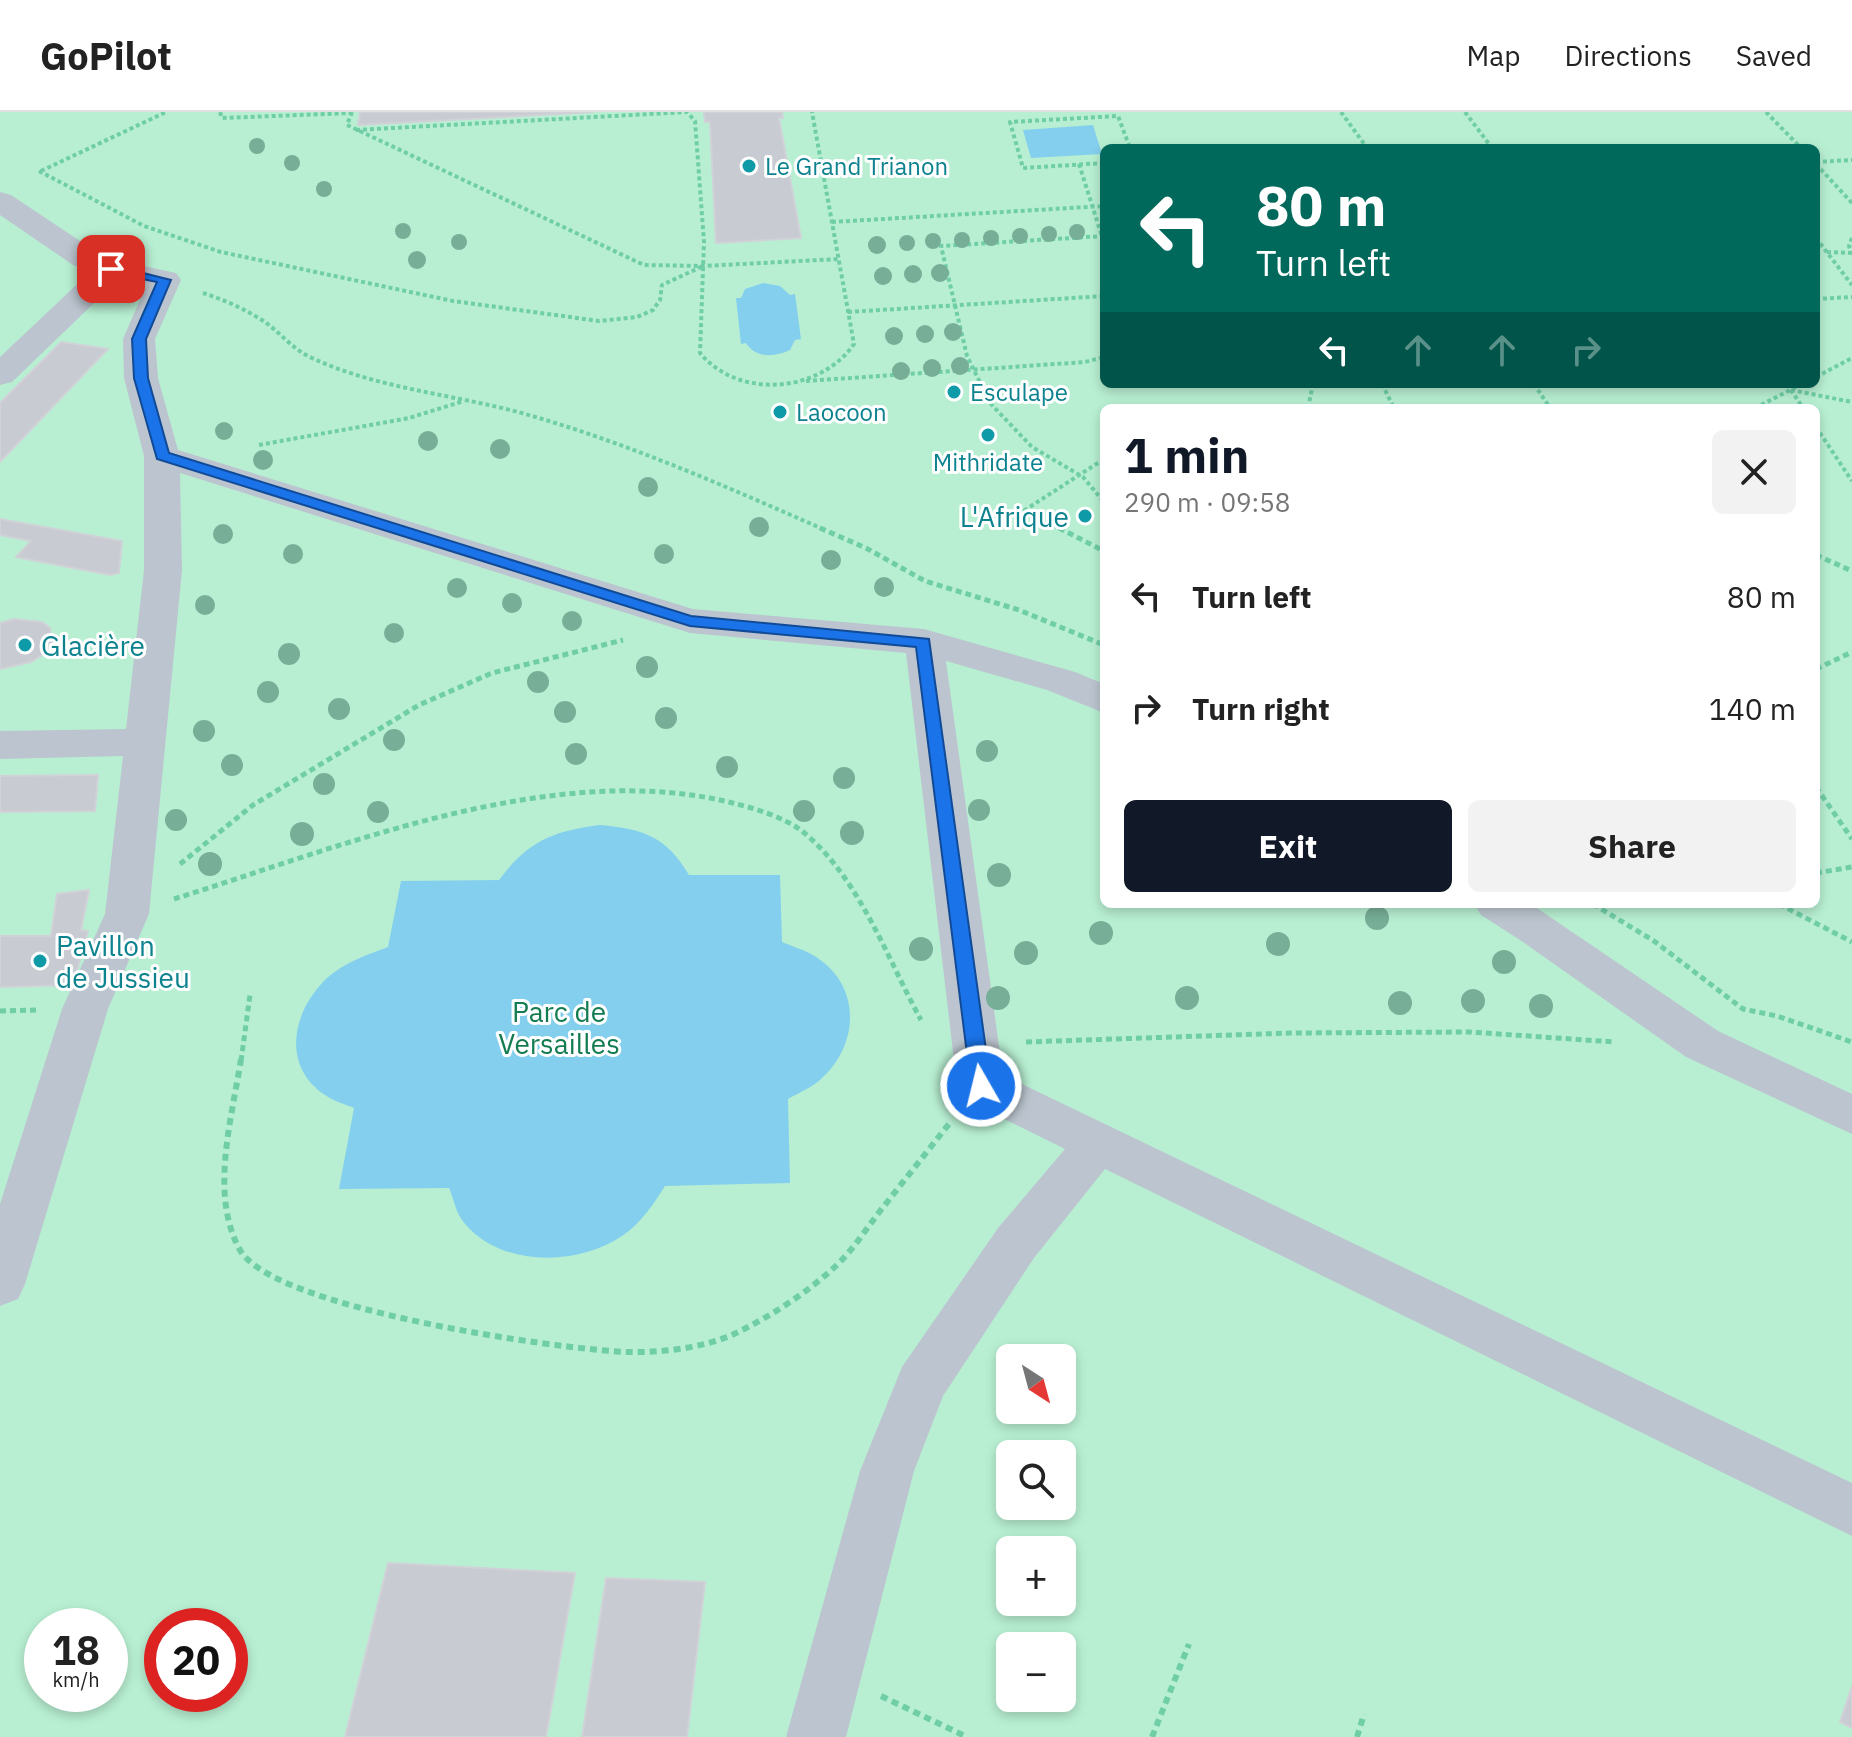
<!DOCTYPE html>
<html lang="en">
<head>
<meta charset="utf-8">
<style>
  body { margin:0; font-family:"IBM Plex Sans",sans-serif; background:#f2f2f2; color:#222; height:100vh; display:flex; flex-direction:column; font-size:30px; white-space:nowrap }
  * { box-sizing:border-box; margin:0 }
  p { font-size:26px; color:#767676 }
  .icon { flex:none; width:44px; height:44px; fill:none; stroke:currentColor; stroke-width:2; stroke-linecap:round; stroke-linejoin:round }
  .map { position:relative; flex:1; overflow:hidden }
  .sheet { position:absolute; left:1100px; top:292px; width:720px; height:504px; display:flex; flex-direction:column; background:#fff; border-radius:12px; box-shadow:0 4px 12px #0003 }
  .sheet>* { flex:none }
  .top-card { position:absolute; left:1100px; top:32px; width:720px; height:244px; border-radius:12px; box-shadow:0 4px 12px #0003; background:#00695c; color:#fff; overflow:hidden }
  .needle { width:52px; rotate:144deg }
  .tools { position:absolute; left:996px; top:1232px; display:grid; gap:16px }
  .tools a { display:grid; place-items:center; width:80px; height:80px; border-radius:12px; background:#fff; box-shadow:0 4px 12px #0003; font-size:40px }
  .speed { position:absolute; left:24px; top:1496px; display:flex; gap:16px; font-size:40px; font-weight:700; text-align:center }
  .speed>* { display:grid; place-content:center; width:104px; height:104px; border-radius:50%; background:#fff; box-shadow:0 4px 12px #0003; line-height:1 }
  .speed small { font-size:20px; font-weight:400 }
  .speed .limit { border:12px solid #d22; background:#fff; color:#111 }
  .pin { position:absolute; display:grid; place-items:center; width:68px; height:68px; color:#fff; margin:-34px; border-radius:16px; box-shadow:0 4px 12px #0006 }
  .me { position:absolute; width:88px; margin:-44px; rotate:352deg; stroke-linejoin:round; filter:drop-shadow(0 0 6px #0008) }
  .turn { display:flex; align-items:center; gap:28px; height:168px; padding:0 24px; font-size:36px }
  .turn .icon { width:104px; height:104px; stroke-width:2.5 }
  .turn b { display:block; font-size:56px; line-height:68px }
  .lanes { display:flex; align-items:center; height:76px; padding:0 24px; background:#0003; justify-content:center; gap:40px; direction:ltr }
  .lanes .off { opacity:.35 }
  .round { display:grid; place-items:center; flex:none; width:84px; height:84px; border-radius:12px; background:#f2f2f2 }
  .summary { display:flex; align-items:center; justify-content:space-between; height:136px; padding:0 24px }
  h1 { font-size:48px; font-weight:700; line-height:60px; color:#111827 }
  .button { display:flex; gap:16px; margin-top:auto; padding:16px 24px }
  .button a { flex:1; height:92px; border-radius:12px; background:#111827; color:#fff; font-size:32px; font-weight:700; line-height:92px; text-align:center }
  .button a+a { background:#f2f2f2; color:#222 }
  ul { padding:0; list-style:none }
  li { display:flex; align-items:center; gap:24px; height:112px; padding:0 24px }
  li div { flex:1 }
  li b { display:block; font-size:30px }
  li em { font-style:normal }
  header { display:flex; align-items:center; gap:48px; box-sizing:border-box; height:112px; padding:0 40px; background:#fff; border-bottom:2px solid #e0e0e0 }
  header strong { font-size:38px }
  nav { display:flex; gap:44px; margin-inline-start:auto; font-size:28px }
  .map>svg:first-child { display:block }
</style>
</head>
<body>
<header>
<strong>GoPilot</strong>
<nav><a>Map</a><a>Directions</a><a>Saved</a></nav>
</header>
<div class="map">
<svg width="1852" height="1625" viewBox="0 0 1852 1625">
  <rect width="100%" height="100%" fill="#efecec"/>
  <path fill="#b8efd2" fill-rule="evenodd" d="M0,0H1852V1625H0ZM1104,36H1816V272H1104ZM1104,296H1816V792H1104ZM1010,1246H1062V1298H1010ZM1010,1342H1062V1394H1010ZM1010,1438H1062V1490H1010ZM42,1514H110V1582H42ZM162,1514H230V1582H162ZM1010,1534H1062V1586H1010Z"/>
  <path fill="#84cfed" d="M1093,13L1102,42L1031,46L1023,18Z
    M763,171L780,174L790,183L795,182L801,227L795,228L790,238C775,245 756,247 746,231L741,232L736,186H741L745,177Z
    M600,713C643,717 666,724 689,763H780L782,830C791,834 802,837 811,842C862,870 861,932 820,968C811,976 798,981 788,987L790,1071L665,1074C653,1093 641,1111 622,1124C575,1156 493,1155 460,1105C455,1096 453,1085 449,1076L339,1077L354,996C345,992 333,989 325,983C280,953 293,898 327,866C345,850 367,843 388,835L401,769L499,768C528,729 553,719 600,713Z"/>
  <path fill="#c9cbd2" stroke="#d0d2d8" stroke-width="2" d="M360,0H594L358,13Z
    M704,0H782L783,6H779L801,126L716,131L710,10H705Z
    M61,230L108,237L0,350V291Z
    M0,407L122,429L119,461L110,463L16,445L31,429L0,423Z
    M14,507L42,510L50,516L52,530L45,541L31,550L0,557V511Z
    M98,663L95,699L0,700V664Z
    M89,778L81,818L88,819L73,873L0,875V824H51L57,782Z
    M388,1451L575,1461L546,1625H345Z
    M606,1466L705,1470L687,1625H582Z
    M1852,1574V1616L1840,1610Z"/>
  <g fill="none" stroke-linecap="round" stroke-linejoin="round">
    <path stroke="#70cea7" stroke-width="4" stroke-dasharray="4 3" stroke-linecap="butt" d="M220,0L222,6L351,1
      M352,0L347,13L644,153L703,154L839,147
      M1341,0L1367,36
      M1465,0L1492,36
      M1766,0L1801,36
      M356,18L687,0L695,9L704,130L700,241C739,288 820,281 854,232L812,0
      M1816,50L1852,48
      M1104,51L1023,56L1010,10L1118,4L1130,36
      M1079,52L1104,131
      M1816,52L1852,91
      M39,59L144,114L221,140L453,189L599,209L637,205L653,198L660,188L662,173L703,154
      M41,59L166,0
      M832,110L1104,94
      M1104,124L941,134L967,244L990,291L1032,335L1083,365L1104,390
      M1816,126L1852,173
      M1852,126L1849,134L1852,140
      M1827,140L1852,141
      M203,181C225,188 250,199 269,213C283,224 294,238 312,246C376,276 450,282 518,300C623,329 725,374 825,418
      M1816,187L1852,185
      M848,200L1104,184
      M1816,265L1852,246
      M806,269L1085,250L1104,245
      M1382,272L1394,296
      M1534,272L1550,296
      M1787,272L1803,296
      M1791,278L1852,290
      M1308,296L1313,272
      M1755,296L1802,272
      M1816,315L1852,369
      M259,333L409,306L464,289
      M1063,418L1025,398L1104,347"/>
    <path stroke="#70cea7" stroke-width="5" stroke-dasharray="6 4" stroke-linecap="butt" d="M820,416L866,436L925,469L1019,498L1104,533
      M1059,416L1104,439
      M1816,443L1852,459
      M1816,557L1852,540
      M1816,675L1852,727
      M180,752L253,693L419,593L492,561L623,528
      M1816,761L1852,755
      M174,787C343,734 551,648 729,690C753,696 782,704 802,719C859,765 887,846 921,908
      M1593,792L1654,829L1743,897L1777,904L1852,930
      M1779,792L1852,830
      M0,899L36,898
      M1026,930L1291,921L1470,920L1615,930
      M241,949L250,883"/>
    <path stroke="#70cea7" stroke-width="6" stroke-dasharray="7 5" stroke-linecap="butt" d="M241,947C232,1006 209,1083 240,1138C274,1197 556,1237 627,1240C660,1241 703,1236 734,1222C770,1205 810,1179 839,1151C853,1137 865,1119 877,1103C902,1071 927,1040 952,1008
      M881,1584L967,1625
      M1152,1625L1189,1532
      M1357,1625L1364,1602"/>
    <path fill="#bcc5cf" fill-rule="evenodd" d="M0,80L11,83L95,139L120,149L176,161L181,168L155,227L158,266L178,338L693,497L924,517L1075,560L1104,572V601L1047,578L946,549L1003,963L1852,1371V1424L1105,1057L1034,1146L943,1284L914,1359L846,1625H786L860,1359L902,1255L998,1116L1065,1037L964,987L957,974L906,541L690,521L180,361L182,458L149,802L108,897L25,1172L18,1187L0,1194V1092L62,897L105,802L123,644L0,647V619L126,617L144,458V344L124,266L123,227L146,174L118,168L12,270L0,273V245L90,160L73,153L0,103Z
      M1474,792H1531L1718,919L1852,982V1022L1686,945L1520,828L1481,803Z"/>
  </g>
  <g fill="#77ae97">
    <circle cx="257" cy="34" r="8"/>
    <circle cx="292" cy="51" r="8"/>
    <circle cx="324" cy="77" r="8"/>
    <circle cx="403" cy="119" r="8"/>
    <circle cx="1077" cy="120" r="8"/>
    <circle cx="1049" cy="122" r="8"/>
    <circle cx="1020" cy="124" r="8"/>
    <circle cx="991" cy="126" r="8"/>
    <circle cx="962" cy="128" r="8"/>
    <circle cx="933" cy="129" r="8"/>
    <circle cx="459" cy="130" r="8"/>
    <circle cx="907" cy="131" r="8"/>
    <circle cx="877" cy="133" r="9"/>
    <circle cx="417" cy="148" r="9"/>
    <circle cx="940" cy="161" r="9"/>
    <circle cx="913" cy="162" r="9"/>
    <circle cx="883" cy="164" r="9"/>
    <circle cx="953" cy="220" r="9"/>
    <circle cx="925" cy="222" r="9"/>
    <circle cx="894" cy="224" r="9"/>
    <circle cx="960" cy="254" r="9"/>
    <circle cx="932" cy="256" r="9"/>
    <circle cx="901" cy="259" r="9"/>
    <circle cx="224" cy="319" r="9"/>
    <circle cx="428" cy="329" r="10"/>
    <circle cx="500" cy="337" r="10"/>
    <circle cx="263" cy="348" r="10"/>
    <circle cx="648" cy="375" r="10"/>
    <circle cx="759" cy="415" r="10"/>
    <circle cx="223" cy="422" r="10"/>
    <circle cx="293" cy="442" r="10"/>
    <circle cx="664" cy="442" r="10"/>
    <circle cx="831" cy="448" r="10"/>
    <circle cx="884" cy="475" r="10"/>
    <circle cx="457" cy="476" r="10"/>
    <circle cx="512" cy="491" r="10"/>
    <circle cx="205" cy="493" r="10"/>
    <circle cx="572" cy="509" r="10"/>
    <circle cx="394" cy="521" r="10"/>
    <circle cx="289" cy="542" r="11"/>
    <circle cx="647" cy="555" r="11"/>
    <circle cx="538" cy="570" r="11"/>
    <circle cx="268" cy="580" r="11"/>
    <circle cx="339" cy="597" r="11"/>
    <circle cx="565" cy="600" r="11"/>
    <circle cx="666" cy="606" r="11"/>
    <circle cx="204" cy="619" r="11"/>
    <circle cx="394" cy="628" r="11"/>
    <circle cx="987" cy="639" r="11"/>
    <circle cx="576" cy="642" r="11"/>
    <circle cx="232" cy="653" r="11"/>
    <circle cx="727" cy="655" r="11"/>
    <circle cx="844" cy="666" r="11"/>
    <circle cx="324" cy="672" r="11"/>
    <circle cx="979" cy="698" r="11"/>
    <circle cx="804" cy="699" r="11"/>
    <circle cx="378" cy="700" r="11"/>
    <circle cx="176" cy="708" r="11"/>
    <circle cx="852" cy="721" r="12"/>
    <circle cx="302" cy="722" r="12"/>
    <circle cx="210" cy="752" r="12"/>
    <circle cx="999" cy="763" r="12"/>
    <circle cx="1377" cy="806" r="12"/>
    <circle cx="1101" cy="821" r="12"/>
    <circle cx="1278" cy="832" r="12"/>
    <circle cx="921" cy="837" r="12"/>
    <circle cx="1026" cy="841" r="12"/>
    <circle cx="1504" cy="850" r="12"/>
    <circle cx="998" cy="886" r="12"/>
    <circle cx="1187" cy="886" r="12"/>
    <circle cx="1473" cy="889" r="12"/>
    <circle cx="1400" cy="891" r="12"/>
    <circle cx="1541" cy="894" r="12"/>
  </g>
  <path fill="#1a73e8" stroke="#114b97" stroke-width="2" d="M111,153L171,168L146,227L148,266L169,341L691,504L929,527L991,974L988,979H974L971,974L916,535L690,514L157,347L134,266L132,227L157,170L107,160V154Z"/>
  <g fill="#0f9aa8" stroke="#fff" stroke-width="3">
    <circle cx="749" cy="54" r="8"/>
    <circle cx="954" cy="280" r="8"/>
    <circle cx="780" cy="300" r="8"/>
    <circle cx="988" cy="323" r="8"/>
    <circle cx="1085" cy="404" r="8"/>
    <circle cx="25" cy="533" r="8"/>
    <circle cx="40" cy="849" r="8"/>
  </g>
  <g text-anchor="middle" dominant-baseline="central" stroke-width="6" stroke-linejoin="round" paint-order="stroke">
    <g font-size="24" fill="#0d838f" stroke="#fff" text-anchor="start">
      <text x="765" y="54">Le Grand Trianon</text>
      <text x="970" y="280">Esculape</text>
      <text x="796" y="300">Laocoon</text>
      <text x="988" y="350" text-anchor="middle">Mithridate</text>
    </g>
    <g font-size="28" fill="#0d838f" stroke="#fff" text-anchor="start">
      <text x="1069" y="404" text-anchor="end">L'Afrique</text>
      <text x="41" y="533">Glacière</text>
      <text x="56" y="833">Pavillon<tspan x="56" dy="32">de Jussieu</tspan></text>
    </g>
    <g font-size="28" fill="#147c51" stroke="#fff">
      <text x="559" y="899">Parc de<tspan x="559" dy="32">Versailles</tspan></text>
    </g>
  </g>
</svg>
<div class="tools">
<a><svg class="needle" viewBox="-14 -14 28 28"><path d="M0-13l5 13h-10z" fill="#e53935"/><path d="M0 13l5-13h-10z" fill="#767676"/></svg></a>
<a><svg class="icon" aria-label="search" viewBox="0 0 24 24"><circle cx="10" cy="10" r="6"/><path d="M15 15l6 6"/></svg></a>
<a>+</a>
<a>−</a>
</div>
<div class="speed"><div>18<small>km/h</small></div><div class="limit">20</div></div>
<div class="pin" style="left:111px;top:157px;background:#d93025"><svg class="icon" aria-label="arrive" viewBox="0 0 24 24"><path d="M6 21V4h12l-3 4 3 4H6"/></svg></div>
<svg class="me" style="left:981px;top:974px" viewBox="-20 -20 40 40"><circle r="17" fill="#1a73e8" stroke="#fff" stroke-width="3"/><path d="M0-11L8 9 0 5-8 9z" fill="#fff"/></svg>
<div class="top-card">
<div class="turn"><svg class="icon" aria-label="left" viewBox="0 0 24 24"><path d="M17 20v-9H6M10 6l-5 5 5 5"/></svg><div><b>80 m</b>Turn left</div></div>
<div class="lanes"><svg class="icon" aria-label="left" viewBox="0 0 24 24"><path d="M17 20v-9H6M10 6l-5 5 5 5"/></svg><svg class="icon off" aria-label="ahead" viewBox="0 0 24 24"><path d="M12 20V5M6 11l6-6 6 6"/></svg><svg class="icon off" aria-label="ahead" viewBox="0 0 24 24"><path d="M12 20V5M6 11l6-6 6 6"/></svg><svg class="icon off" aria-label="right" viewBox="0 0 24 24"><path d="M7 20v-9h11M14 6l5 5-5 5"/></svg></div>
</div>
<section class="sheet">
<div class="summary"><div><h1>1 min</h1><p>290 m · 09:58</p></div><a class="round"><svg class="icon" aria-label="close" viewBox="0 0 24 24"><path d="M6 6l12 12M18 6L6 18"/></svg></a></div>
<ul>
<li><svg class="icon" aria-label="left" viewBox="0 0 24 24"><path d="M17 20v-9H6M10 6l-5 5 5 5"/></svg><div><b>Turn left</b></div><em>80 m</em></li>
<li><svg class="icon" aria-label="right" viewBox="0 0 24 24"><path d="M7 20v-9h11M14 6l5 5-5 5"/></svg><div><b>Turn right</b></div><em>140 m</em></li>
</ul>
<div class="button"><a>Exit</a><a>Share</a></div>
</section>
</div>
</body>
</html>
